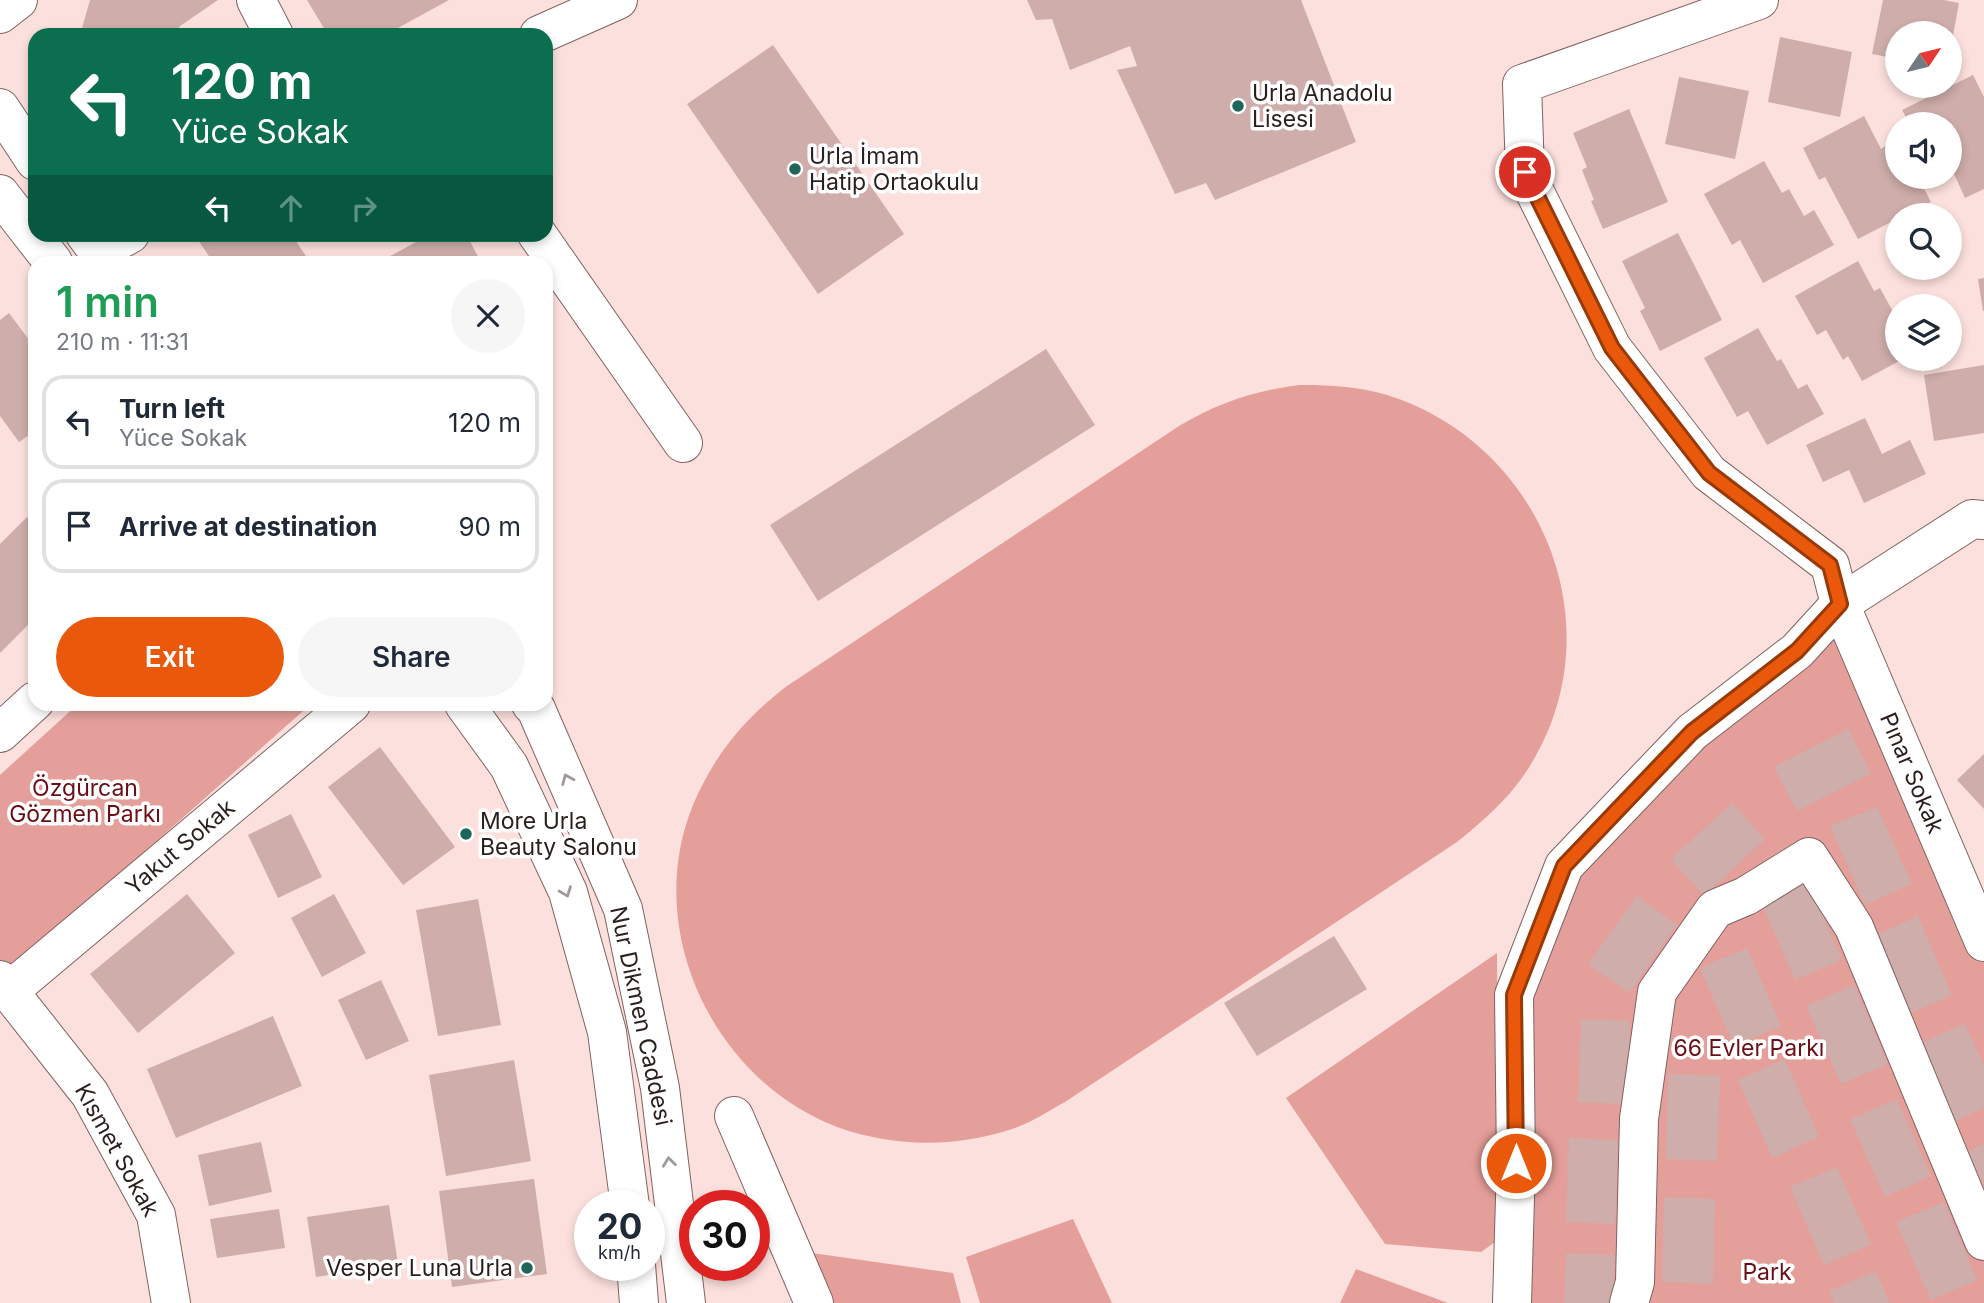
<!DOCTYPE html>
<html lang="en">
<head>
<meta charset="utf-8">
<style>
  body { margin:0; font-family:Inter,sans-serif; background:#f6f6f7; color:#1f2937; height:100vh; display:flex; flex-direction:column; font-size:26px; white-space:nowrap }
  * { box-sizing:border-box; margin:0 }
  p { font-size:23px; color:#747a83 }
  .icon { flex:none; width:38px; height:38px; fill:none; stroke:currentColor; stroke-width:2; stroke-linecap:round; stroke-linejoin:round }
  .map { position:relative; flex:1; overflow:hidden }
  .side { position:absolute; left:28px; top:256px; width:525px; height:455px; display:flex; flex-direction:column; background:#fff; border-radius:21px; box-shadow:0 4px 10px #0003 }
  .side>* { flex:none }
  .guide { position:absolute; left:28px; top:28px; width:525px; height:214px; border-radius:21px; box-shadow:0 4px 10px #0003; background:#0b6e4f; color:#fff; overflow:hidden }
  .needle { width:46px; rotate:55deg }
  .buttons { position:absolute; left:1885px; top:21px; display:grid; gap:14px }
  .buttons a { display:grid; place-items:center; width:77px; height:77px; border-radius:50%; background:#fff; box-shadow:0 4px 10px #0003; font-size:35px }
  .speed { position:absolute; left:574px; top:1190px; display:flex; gap:14px; font-size:35px; font-weight:700; text-align:center }
  .speed>* { display:grid; place-content:center; width:91px; height:91px; border-radius:50%; background:#fff; box-shadow:0 4px 10px #0003; line-height:1 }
  .speed small { font-size:18px; font-weight:400 }
  .speed .limit { border:10px solid #d22; background:#fff; color:#111 }
  .pin { position:absolute; display:grid; place-items:center; width:60px; height:60px; color:#fff; margin:-30px; border:4px solid #fff; border-radius:50%; box-shadow:0 2px 7px #0007 }
  .me { position:absolute; width:77px; margin:-38px; rotate:0deg; stroke-linejoin:round; filter:drop-shadow(0 0 5px #0008) }
  .turn { display:flex; align-items:center; gap:24px; height:147px; padding:0 28px; font-size:32px }
  .turn .icon { width:91px; height:91px; stroke-width:2.5 }
  .turn b { display:block; font-size:49px; line-height:60px }
  .lanes { display:flex; align-items:center; height:66px; padding:0 28px; background:#0003; justify-content:center; gap:35px; direction:ltr }
  .lanes .off { opacity:.35 }
  .round { display:grid; place-items:center; flex:none; width:74px; height:74px; border-radius:37px; background:#f6f6f7 }
  .summary { display:flex; align-items:center; justify-content:space-between; height:119px; padding:0 28px }
  h1 { font-size:42px; font-weight:600; line-height:52px; color:#1e9e55 }
  .action { display:flex; gap:14px; margin-top:auto; padding:14px 28px }
  .action a { flex:1; height:80px; border-radius:42px; background:#ea580c; color:#fff; font-size:28px; font-weight:600; line-height:80px; text-align:center }
  .action a+a { background:#f6f6f7; color:#1f2937 }
  ul { padding:0; list-style:none }
  li { display:flex; align-items:center; gap:21px; height:94px; margin:0 14px 10px; padding:0 14px; border:4px solid #e0e1e3; border-radius:21px }
  li div { flex:1 }
  li b { display:block; font-size:26px }
  li em { font-style:normal }
  .map>svg:first-child { display:block }
</style>
</head>
<body>
<div class="map">
<svg width="1984" height="1303" viewBox="0 0 1984 1303">
  <rect width="100%" height="100%" fill="#fce0dd"/>
  <path fill="#e59f9a" d="M1300,385C1334,385 1367,387 1399,399C1550,455 1617,639 1524,775C1506,801 1482,822 1457,842L1065,1102C1047,1112 1029,1124 1009,1130C952,1148 893,1147 837,1127C713,1080 642,929 693,805C714,755 745,718 787,686L1179,426C1220,402 1254,391 1300,385Z
    M1840,604L1984,942V1303H1512L1514,995L1564,866Z
    M78,704H311L0,980V775Z
    M1497,953L1498,1240L1481,1252L1385,1244L1286,1098Z
    M1073,1219L1112,1303H980L966,1257Z
    M805,1252L953,1273L961,1303H826Z
    M1356,1269L1448,1303H1340Z"/>
  <path fill="#ceadaa" d="M90,0H218L180,26L174,35H80Z
    M307,0H449L385,35H328Z
    M1027,0H1301L1356,142L1215,200L1206,183L1175,194L1117,70L1137,66L1130,46L1070,70L1052,19L1036,20Z
    M1883,0H1944L1959,3L1951,46L1950,33H1897V59L1872,54Z
    M1780,37L1852,52L1840,117L1768,102Z
    M773,45L904,234L818,294L687,104Z
    M1973,75L1984,97V189L1965,198L1950,165V124H1910L1902,110Z
    M1679,77L1749,91L1735,159L1665,144Z
    M1629,109L1668,202L1603,229L1591,201L1594,200L1582,170L1587,167L1573,133Z
    M1864,116L1881,149L1886,146L1897,167V177H1902L1903,179L1907,177H1918L1931,202L1905,215H1897V219L1858,239L1825,177L1819,180L1803,148Z
    M1764,161L1782,193L1789,189L1804,216L1814,210L1834,245L1763,283L1740,240L1732,245L1704,194Z
    M1678,233L1722,320L1660,351L1640,311L1645,308L1622,261Z
    M194,234H291L306,256L294,262H213Z
    M431,234H466L481,262H379Z
    M1858,261L1874,291L1880,288L1897,319V359H1903L1862,381L1848,356L1843,360L1826,330L1817,335L1795,296Z
    M1984,278V311H1983L1978,279Z
    M9,313L35,348V431L19,442L0,416V320Z
    M1758,328L1777,361L1781,359L1798,389L1807,384L1824,414L1767,445L1748,411L1737,417L1704,358Z
    M1046,349L1095,425L818,601L770,525Z
    M1984,365V433L1934,441L1924,375Z
    M1865,418L1882,454L1910,440L1926,474L1864,503L1849,470L1823,482L1806,445Z
    M27,517L35,524V618L0,653V544Z
    M1848,729L1871,773L1797,811L1774,767Z
    M380,747L455,847L403,885L328,787Z
    M1984,754V809L1957,780Z
    M1732,803L1765,839L1704,896L1671,859Z
    M1877,807L1912,884L1865,905L1830,826Z
    M291,814L322,877L278,898L248,835Z
    M1808,882L1842,960L1795,980L1761,902Z
    M187,894L235,953L138,1033L90,974Z
    M334,894L366,953L322,977L291,918Z
    M1637,896L1677,925L1629,993L1588,964Z
    M478,899L501,1025L438,1036L416,910Z
    M1918,916L1952,995L1906,1015L1871,937Z
    M1334,936L1367,989L1257,1056L1224,1003Z
    M1747,948L1781,1026L1734,1046L1700,968Z
    M381,980L409,1041L366,1060L338,1000Z
    M1854,985L1888,1064L1841,1084L1806,1006Z
    M273,1016L302,1086L176,1138L147,1069Z
    M1581,1019L1630,1021L1627,1104L1578,1102Z
    M1965,1023L1984,1066V1108L1953,1122L1919,1044Z
    M1785,1059L1819,1137L1772,1158L1738,1080Z
    M514,1060L531,1161L446,1176L429,1075Z
    M1668,1074L1720,1076L1717,1161L1666,1159Z
    M1897,1099L1931,1176L1885,1197L1850,1119Z
    M1569,1138L1618,1140L1615,1224L1566,1222Z
    M261,1142L272,1192L209,1206L198,1155Z
    M1984,1144V1187L1968,1151Z
    M1837,1167L1871,1245L1824,1265L1790,1187Z
    M534,1179L547,1274L452,1287L439,1191Z
    M1664,1197L1715,1199L1713,1284L1662,1282Z
    M1944,1202L1977,1280L1931,1300L1896,1222Z
    M389,1205L398,1264L316,1277L307,1217Z
    M279,1209L285,1248L217,1258L210,1219Z
    M1566,1253L1615,1255L1613,1303H1564Z
    M1876,1271L1890,1303H1834L1829,1291Z"/>
  <g fill="none" stroke-linecap="round" stroke-linejoin="round">
    <defs>
      <path id="minor" d="M256,0L274,35
        M1759,0L1522,84L1525,172L1612,348L1709,473L1830,565L1840,604L1984,942
        M0,14L18,0
        M539,35L618,0
        M537,234L683,443
        M97,252L130,234
        M0,733L35,701
        M0,980L90,1094L156,1215L171,1303
        M9,991L351,704
        M734,1116L814,1303
        M1512,1303L1516,1163L1514,995L1564,866L1692,732L1797,651L1840,604L1972,519L1984,520
        M1629,1303L1635,1282L1639,1119L1657,992L1715,909L1746,896L1809,857L1854,927L1984,1241"/>
      <path id="major" d="M0,108L35,161
        M0,194L53,262
        M85,234L106,262
        M464,704L509,766L568,892L607,1032L630,1206
        M531,704L536,709L623,909L660,1088L686,1303
        M636,1265L639,1303"/>
    </defs>
    <use href="#minor" stroke="#806260" stroke-width="40"/>
    <use href="#major" stroke="#806260" stroke-width="40"/>
    <use href="#minor" stroke="#fff" stroke-width="38"/>
    <use href="#major" stroke="#fff" stroke-width="38"/>
  </g>
  <defs><path id="oneway-chevron" d="M-2-3.5L2.5 0L-2 3.5" fill="none" stroke-width="1.6" stroke-linecap="round" stroke-linejoin="round" transform="scale(1.75)"/></defs>
  <g stroke="#a09a9a">
    <use href="#oneway-chevron" transform="translate(567 779) rotate(-113)"/>
    <use href="#oneway-chevron" transform="translate(566 892) rotate(69)"/>
    <use href="#oneway-chevron" transform="translate(669 1162) rotate(-97)"/>
  </g>
  <g fill="none" stroke-linecap="round" stroke-linejoin="round">
    <defs>
      <path id="route" d="M1516,1163L1514,995L1564,866L1692,732L1797,651L1840,604L1830,565L1709,473L1612,348L1525,172"/>
    </defs>
    <use href="#route" stroke="#983908" stroke-width="18"/>
    <use href="#route" stroke="#ea580c" stroke-width="12"/>
  </g>
  <g fill="#1f6559" stroke="#fff" stroke-width="2.5">
    <circle cx="1238" cy="106" r="7"/>
    <circle cx="795" cy="169" r="7"/>
    <circle cx="466" cy="834" r="7"/>
    <circle cx="527" cy="1268" r="7"/>
  </g>
  <g text-anchor="middle" dominant-baseline="central" stroke-width="7" stroke-linejoin="round" paint-order="stroke">
    <g font-size="23" fill="#2b1f1e" stroke="#fff" text-anchor="start">
      <text x="1252" y="93">Urla Anadolu<tspan x="1252" dy="26">Lisesi</tspan></text>
      <text x="809" y="156">Urla İmam<tspan x="809" dy="26">Hatip Ortaokulu</tspan></text>
      <text x="480" y="821">More Urla<tspan x="480" dy="26">Beauty Salonu</tspan></text>
      <text x="513" y="1268" text-anchor="end">Vesper Luna Urla</text>
    </g>
    <g font-size="23" fill="#2b1f1e" stroke="#fff">
      <text transform="translate(1912 773) rotate(67)">Pınar Sokak</text>
      <text transform="translate(180 847) rotate(-40)">Yakut Sokak</text>
      <text transform="translate(641 1016) rotate(78)">Nur Dikmen Caddesi</text>
      <text transform="translate(117 1150) rotate(61)">Kısmet Sokak</text>
    </g>
    <g font-size="23" fill="#6b0e15" stroke="#fff">
      <text x="85" y="788">Özgürcan<tspan x="85" dy="26">Gözmen Parkı</tspan></text>
      <text x="1749" y="1048">66 Evler Parkı</text>
      <text x="1767" y="1272">Park</text>
    </g>
  </g>
</svg>
<div class="buttons">
<a><svg class="needle" viewBox="-14 -14 28 28"><path d="M0-13l5 13h-10z" fill="#e53935"/><path d="M0 13l5-13h-10z" fill="#747a83"/></svg></a>
<a><svg class="icon" aria-label="sound" viewBox="0 0 24 24"><path d="M4 9h4l5-4v14l-5-4H4zM17 9q2 3 0 6"/></svg></a>
<a><svg class="icon" aria-label="search" viewBox="0 0 24 24"><circle cx="10" cy="10" r="6"/><path d="M15 15l6 6"/></svg></a>
<a><svg class="icon" aria-label="layers" viewBox="0 0 24 24"><path d="M12 4l9 5-9 5-9-5zM3 14l9 5 9-5"/></svg></a>
</div>
<div class="speed"><div>20<small>km/h</small></div><div class="limit">30</div></div>
<div class="pin" style="left:1525px;top:172px;background:#d93025"><svg class="icon" aria-label="arrive" viewBox="0 0 24 24"><path d="M6 21V4h12l-3 4 3 4H6"/></svg></div>
<svg class="me" style="left:1516px;top:1163px" viewBox="-20 -20 40 40"><circle r="17" fill="#ea580c" stroke="#fff" stroke-width="3"/><path d="M0-11L8 9 0 5-8 9z" fill="#fff"/></svg>
<div class="guide">
<div class="turn"><svg class="icon" aria-label="left" viewBox="0 0 24 24"><path d="M17 20v-9H6M10 6l-5 5 5 5"/></svg><div><b>120 m</b>Yüce Sokak</div></div>
<div class="lanes"><svg class="icon" aria-label="left" viewBox="0 0 24 24"><path d="M17 20v-9H6M10 6l-5 5 5 5"/></svg><svg class="icon off" aria-label="ahead" viewBox="0 0 24 24"><path d="M12 20V5M6 11l6-6 6 6"/></svg><svg class="icon off" aria-label="right" viewBox="0 0 24 24"><path d="M7 20v-9h11M14 6l5 5-5 5"/></svg></div>
</div>
<section class="side">
<div class="summary"><div><h1>1 min</h1><p>210 m · 11:31</p></div><a class="round"><svg class="icon" aria-label="close" viewBox="0 0 24 24"><path d="M6 6l12 12M18 6L6 18"/></svg></a></div>
<ul>
<li><svg class="icon" aria-label="left" viewBox="0 0 24 24"><path d="M17 20v-9H6M10 6l-5 5 5 5"/></svg><div><b>Turn left</b><p>Yüce Sokak</p></div><em>120 m</em></li>
<li><svg class="icon" aria-label="arrive" viewBox="0 0 24 24"><path d="M6 21V4h12l-3 4 3 4H6"/></svg><div><b>Arrive at destination</b></div><em>90 m</em></li>
</ul>
<div class="action"><a>Exit</a><a>Share</a></div>
</section>
</div>
</body>
</html>
